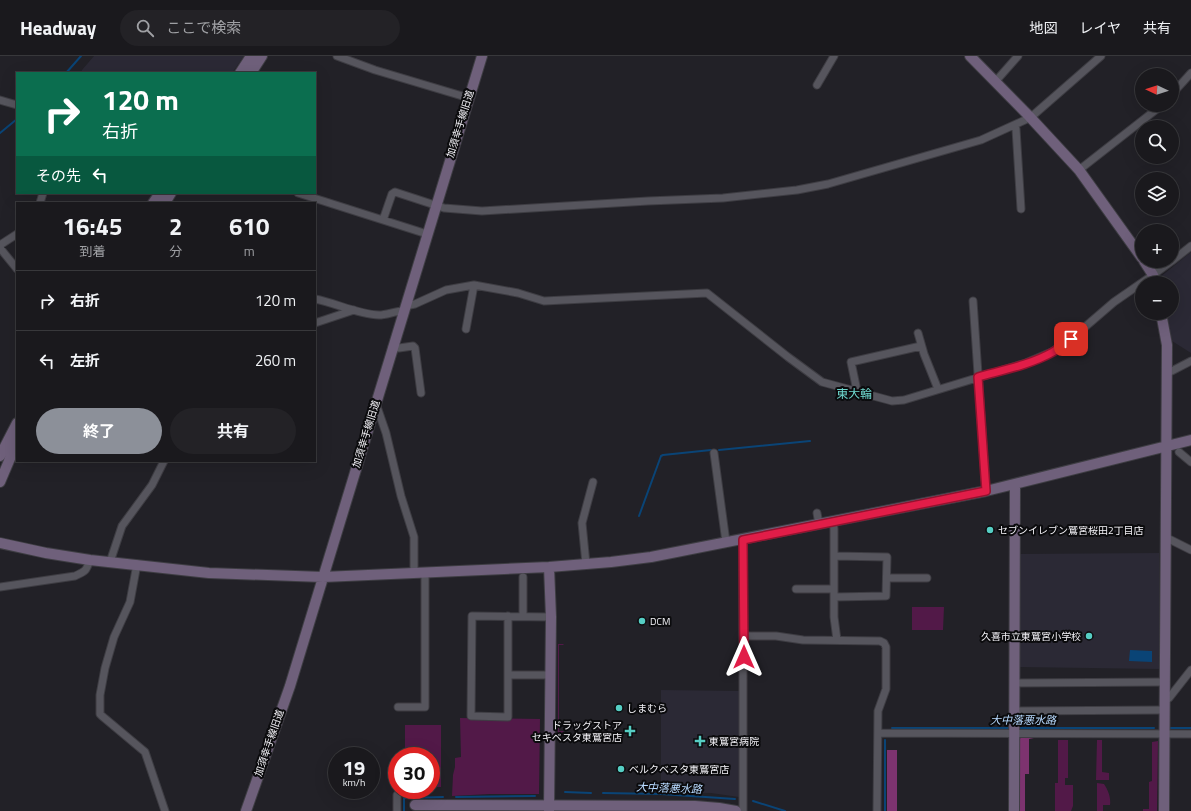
<!DOCTYPE html>
<html lang="ja">
<head>
<meta charset="utf-8">
<style>
  body { margin:0; font-family:"Titillium Web","Noto Sans JP",sans-serif; background:#232226; color:#f1f3f6; height:100vh; display:flex; flex-direction:column; font-size:15px; white-space:nowrap }
  * { box-sizing:border-box; margin:0 }
  p { font-size:13px; color:#9fa0a4 }
  .icon { flex:none; width:22px; height:22px; fill:none; stroke:currentColor; stroke-width:2; stroke-linecap:round; stroke-linejoin:round }
  .map { position:relative; flex:1; overflow:hidden }
  .panel { position:absolute; left:16px; top:146px; width:300px; height:260px; display:flex; flex-direction:column; background:#1a191d; border-radius:0px; box-shadow:0 4px 16px #0002,0 0 0 1px #38383b }
  .panel>* { flex:none }
  .hud { position:absolute; left:16px; top:16px; width:300px; height:122px; border-radius:0px; box-shadow:0 4px 16px #0002,0 0 0 1px #38383b; background:#0b6e4f; color:#fff; overflow:hidden }
  .needle { width:26px; rotate:274deg }
  .buttons { position:absolute; left:1135px; top:12px; display:grid; gap:8px }
  .buttons a { display:grid; place-items:center; width:44px; height:44px; border-radius:50%; background:#1a191d; box-shadow:0 4px 16px #0002,0 0 0 1px #38383b; font-size:20px }
  .speed { position:absolute; left:328px; top:691px; display:flex; gap:8px; font-size:20px; font-weight:700; text-align:center }
  .speed>* { display:grid; place-content:center; width:52px; height:52px; border-radius:50%; background:#1a191d; box-shadow:0 4px 16px #0002,0 0 0 1px #38383b; line-height:1 }
  .speed small { font-size:10px; font-weight:400 }
  .speed .limit { border:6px solid #d22; background:#fff; color:#111 }
  .pin { position:absolute; display:grid; place-items:center; width:34px; height:34px; color:#fff; margin:-17px; border-radius:8px; box-shadow:0 2px 6px #0006 }
  .me { position:absolute; width:44px; margin:-22px; rotate:0deg; stroke-linejoin:round; filter:drop-shadow(0 0 3px #0008) }
  .turn { display:flex; align-items:center; gap:14px; height:84px; padding:0 20px; font-size:18px }
  .turn .icon { width:52px; height:52px; stroke-width:2.5 }
  .turn b { display:block; font-size:28px; line-height:34px }
  .then { display:flex; align-items:center; height:38px; padding:0 20px; background:#0003; gap:8px; font-size:15px }
  .eta { display:flex; justify-content:space-evenly; align-items:center; height:68px; text-align:center }
  .eta b { font-size:24px; font-weight:700; line-height:28px }
  .cta { display:flex; gap:8px; margin-top:auto; padding:8px 20px }
  .cta a { flex:1; height:46px; border-radius:24px; background:#8c9099; color:#fff; font-size:16px; font-weight:700; line-height:46px; text-align:center }
  .cta a+a { background:#232226; color:#f1f3f6 }
  ul { padding:0; list-style:none }
  li { display:flex; align-items:center; gap:12px; height:60px; padding:0 20px; border-top:1px solid #38383b }
  li div { flex:1 }
  li b { display:block; font-size:15px }
  li em { font-style:normal }
  header { display:flex; align-items:center; gap:24px; box-sizing:border-box; height:56px; padding:0 20px; background:#1a191d; border-bottom:1px solid #38383b }
  header strong { font-size:19px }
  nav { display:flex; gap:22px; margin-inline-start:auto; font-size:14px }
  .search { width:280px; height:36px; background:#232226; display:flex; align-items:center; gap:10px; box-sizing:border-box; padding:0 14px; border-radius:22px; color:#9fa0a4; font-size:15px }
  .map>svg:first-child { display:block }
</style>
</head>
<body>
<header>
<strong>Headway</strong>
<div class="search"><svg class="icon" aria-label="search" viewBox="0 0 24 24"><circle cx="10" cy="10" r="6"/><path d="M15 15l6 6"/></svg>ここで検索</div>
<nav><a>地図</a><a>レイヤ</a><a>共有</a></nav>
</header>
<div class="map">
<svg width="1191" height="755" viewBox="0 0 1191 755">
  <rect width="100%" height="100%" fill="#222127"/>
  <path fill="#2b2935" d="M94,0H244L232,17H81L82,14Z
    M1191,196V297L1172,285L1166,257H1172V227H1160L1159,222Z
    M1159,497V613L1019,611L1020,498Z
    M661,634L739,635V741L711,737L661,736Z"/>
  <path fill="#521948" d="M912,551H944L943,574H912Z
    M558,588H563L564,589H559V675H564L562,677H558Z
    M460,662L540,663L539,738H490L452,740L453,719L455,711V702L461,701Z
    M405,669H441V731H431V700H405Z
    M1058,684H1068V722H1065V729H1073V750L1071,755H1055V727H1058Z
    M1097,684H1102V716L1109,717V724H1096Z
    M1158,685L1157,755H1143V753H1149V726L1152,725V686Z
    M1097,727L1104,728C1108,734 1111,741 1110,749H1103V755H1097Z"/>
  <path fill="#7d336f" d="M1022,680H1033L1034,682L1029,683V718H1025V755H1020L1019,684Z
    M887,694H897V755H887Z"/>
  <path fill="#0a4476" d="M1130,594L1152,595V606L1129,605Z"/>
  <g fill="none" stroke-linecap="round" stroke-linejoin="round">
    <path stroke="#0a4476" stroke-width="2" d="M66,17L81,0
      M0,77L17,63
      M719,394L810,385
      M639,460L661,400L663,399L711,394
      M892,672H1011
      M1017,672H1154
      M1170,672H1191
      M565,736L591,737
      M603,737L661,738L735,743
      M456,741L535,740
      M753,745L785,755
      M404,755V742L443,741
      M885,755V684"/>
    <defs>
      <path id="street" d="M337,0L375,14L469,42
        M995,26L1018,0
        M817,29L834,0
        M1172,38L1191,17
        M0,44L17,49
        M1030,62L1101,0
        M1014,69L1016,73L1021,153
        M1079,114L1162,49
        M298,137L427,178
        M40,147L43,137
        M383,164L392,138L395,136L444,152L482,155L648,145L723,142L797,134L828,128L981,84L1025,64L1029,60
        M0,189L17,178
        M0,192L17,213
        M1172,205L1191,190
        M315,243C336,247 357,258 379,259C387,259 395,255 404,255
        M973,245L986,435
        M405,250L415,248L446,234L474,229L518,237L544,245L707,237L788,301L822,326L892,345L904,344L1026,307L1052,296L1071,283L1114,246L1153,219L1172,205
        M315,267L354,254
        M466,273L474,229
        M918,277L924,298L938,333
        M392,291L399,292L413,290L415,292L421,337
        M1166,318L1191,305
        M856,336V330L851,306L921,290
        M376,348L386,377L401,440L414,481V517
        M1179,396L1191,406
        M714,397L726,486
        M817,457L819,468
        M833,466L834,473V561L837,584
        M1165,481L1191,494
        M834,500L887,501L886,540L834,541
        M110,506L122,470L152,429L164,405
        M137,508L130,546L114,581L105,612L100,639V658L102,660L145,696L165,755
        M586,508L582,467L593,426
        M887,522H927
        M0,531L75,520C86,515 86,515 90,504
        M796,533H834
        M508,560V661L471,660L472,560L551,561
        M523,560V521
        M743,580H776L803,584L880,585L884,587L886,591V633L878,655L877,755
        M508,619H551
        M1014,627L1165,626
        M1165,644L1169,642L1191,614
        M398,651H425V516
        M1014,655L1164,654
        M878,677L1191,678
        M397,739V755
        M743,755V484"/>
      <path id="secondary" d="M970,0L1029,60L1079,114L1142,202
        M240,17L251,0
        M251,17L262,0
        M153,147L160,137
        M165,147L171,137
        M1144,205L1153,219L1155,227
        M1161,257L1167,289L1164,755
        M0,400L17,367
        M0,426L17,386
        M0,487L46,497L90,504L209,517L323,521L549,511L611,506L651,501L986,435L1191,384
        M549,511L551,561L549,755
        M415,749L695,750L719,752L736,755
        M246,755L290,630L482,0
        M1014,755L1015,429"/>
    </defs>
    <use href="#street" stroke="#3e3d43" stroke-width="9"/>
    <use href="#secondary" stroke="#3e3d43" stroke-width="12"/>
    <use href="#street" stroke="#56555d" stroke-width="7"/>
    <use href="#secondary" stroke="#6f607b" stroke-width="10"/>
  </g>
  <g fill="none" stroke-linecap="round" stroke-linejoin="round">
    <defs>
      <path id="route" d="M744,601L743,484L986,435L978,321C1003,314 1030,309 1053,296C1059,292 1065,287 1071,283"/>
    </defs>
    <use href="#route" stroke="#92132f" stroke-width="10"/>
    <use href="#route" stroke="#e11d48" stroke-width="7"/>
  </g>
  <g fill="#56cec4" stroke="#0b0b0d" stroke-width="1.5">
    <circle cx="990" cy="474" r="4"/>
    <circle cx="642" cy="565" r="4"/>
    <circle cx="1089" cy="580" r="4"/>
    <circle cx="619" cy="652" r="4"/>
    <path d="M628 669h4v4h4v4h-4v4h-4v-4h-4v-4h4z"/>
    <path d="M698 679h4v4h4v4h-4v4h-4v-4h-4v-4h4z"/>
    <circle cx="621" cy="713" r="4"/>
  </g>
  <g text-anchor="middle" dominant-baseline="central" stroke-width="4" stroke-linejoin="round" paint-order="stroke">
    <g font-size="10" fill="#f4f3f8" stroke="#0b0b0d">
      <text transform="translate(460 68) rotate(-73)">加須幸手線旧道</text>
      <text transform="translate(366 378) rotate(-73)">加須幸手線旧道</text>
      <text transform="translate(269 687) rotate(-71)">加須幸手線旧道</text>
    </g>
    <g font-size="10" fill="#f4f3f8" stroke="#0b0b0d" text-anchor="start">
      <text x="998" y="474">セブンイレブン鷲宮桜田2丁目店</text>
      <text x="650" y="565">DCM</text>
      <text x="1081" y="580" text-anchor="end">久喜市立東鷲宮小学校</text>
      <text x="627" y="652">しまむら</text>
      <text x="622" y="669" text-anchor="end">ドラッグストア<tspan x="622" dy="12">セキベスタ東鷲宮店</tspan></text>
      <text x="709" y="685">東鷲宮病院</text>
      <text x="629" y="713">ベルクベスタ東鷲宮店</text>
    </g>
    <g font-size="11" font-style="italic" fill="#b8daff" stroke="#0b0b0d">
      <text x="1023" y="664">大中落悪水路</text>
      <text transform="translate(669 732) rotate(2)">大中落悪水路</text>
    </g>
    <g font-size="12" fill="#6fdad0" stroke="#0b0b0d">
      <text x="854" y="337">東大輪</text>
    </g>
  </g>
</svg>
<div class="buttons">
<a><svg class="needle" viewBox="-14 -14 28 28"><path d="M0-13l5 13h-10z" fill="#e53935"/><path d="M0 13l5-13h-10z" fill="#9fa0a4"/></svg></a>
<a><svg class="icon" aria-label="search" viewBox="0 0 24 24"><circle cx="10" cy="10" r="6"/><path d="M15 15l6 6"/></svg></a>
<a><svg class="icon" aria-label="layers" viewBox="0 0 24 24"><path d="M12 4l9 5-9 5-9-5zM3 14l9 5 9-5"/></svg></a>
<a>+</a>
<a>−</a>
</div>
<div class="speed"><div>19<small>km/h</small></div><div class="limit">30</div></div>
<div class="pin" style="left:1071px;top:283px;background:#d93025"><svg class="icon" aria-label="arrive" viewBox="0 0 24 24"><path d="M6 21V4h12l-3 4 3 4H6"/></svg></div>
<svg class="me" style="left:744px;top:601px" viewBox="-20 -20 40 40"><path d="M0-17L14 15 0 8-14 15z" fill="#e11d48" stroke="#fff" stroke-width="4"/></svg>
<div class="hud">
<div class="turn"><svg class="icon" aria-label="right" viewBox="0 0 24 24"><path d="M7 20v-9h11M14 6l5 5-5 5"/></svg><div><b>120 m</b>右折</div></div>
<div class="then">その先<svg class="icon" aria-label="left" viewBox="0 0 24 24"><path d="M17 20v-9H6M10 6l-5 5 5 5"/></svg></div>
</div>
<section class="panel">
<div class="eta">
<div><b>16:45</b><p>到着</p></div>
<div><b>2</b><p>分</p></div>
<div><b>610</b><p>m</p></div>
</div>
<ul>
<li><svg class="icon" aria-label="right" viewBox="0 0 24 24"><path d="M7 20v-9h11M14 6l5 5-5 5"/></svg><div><b>右折</b></div><em>120 m</em></li>
<li><svg class="icon" aria-label="left" viewBox="0 0 24 24"><path d="M17 20v-9H6M10 6l-5 5 5 5"/></svg><div><b>左折</b></div><em>260 m</em></li>
</ul>
<div class="cta"><a>終了</a><a>共有</a></div>
</section>
</div>
</body>
</html>
